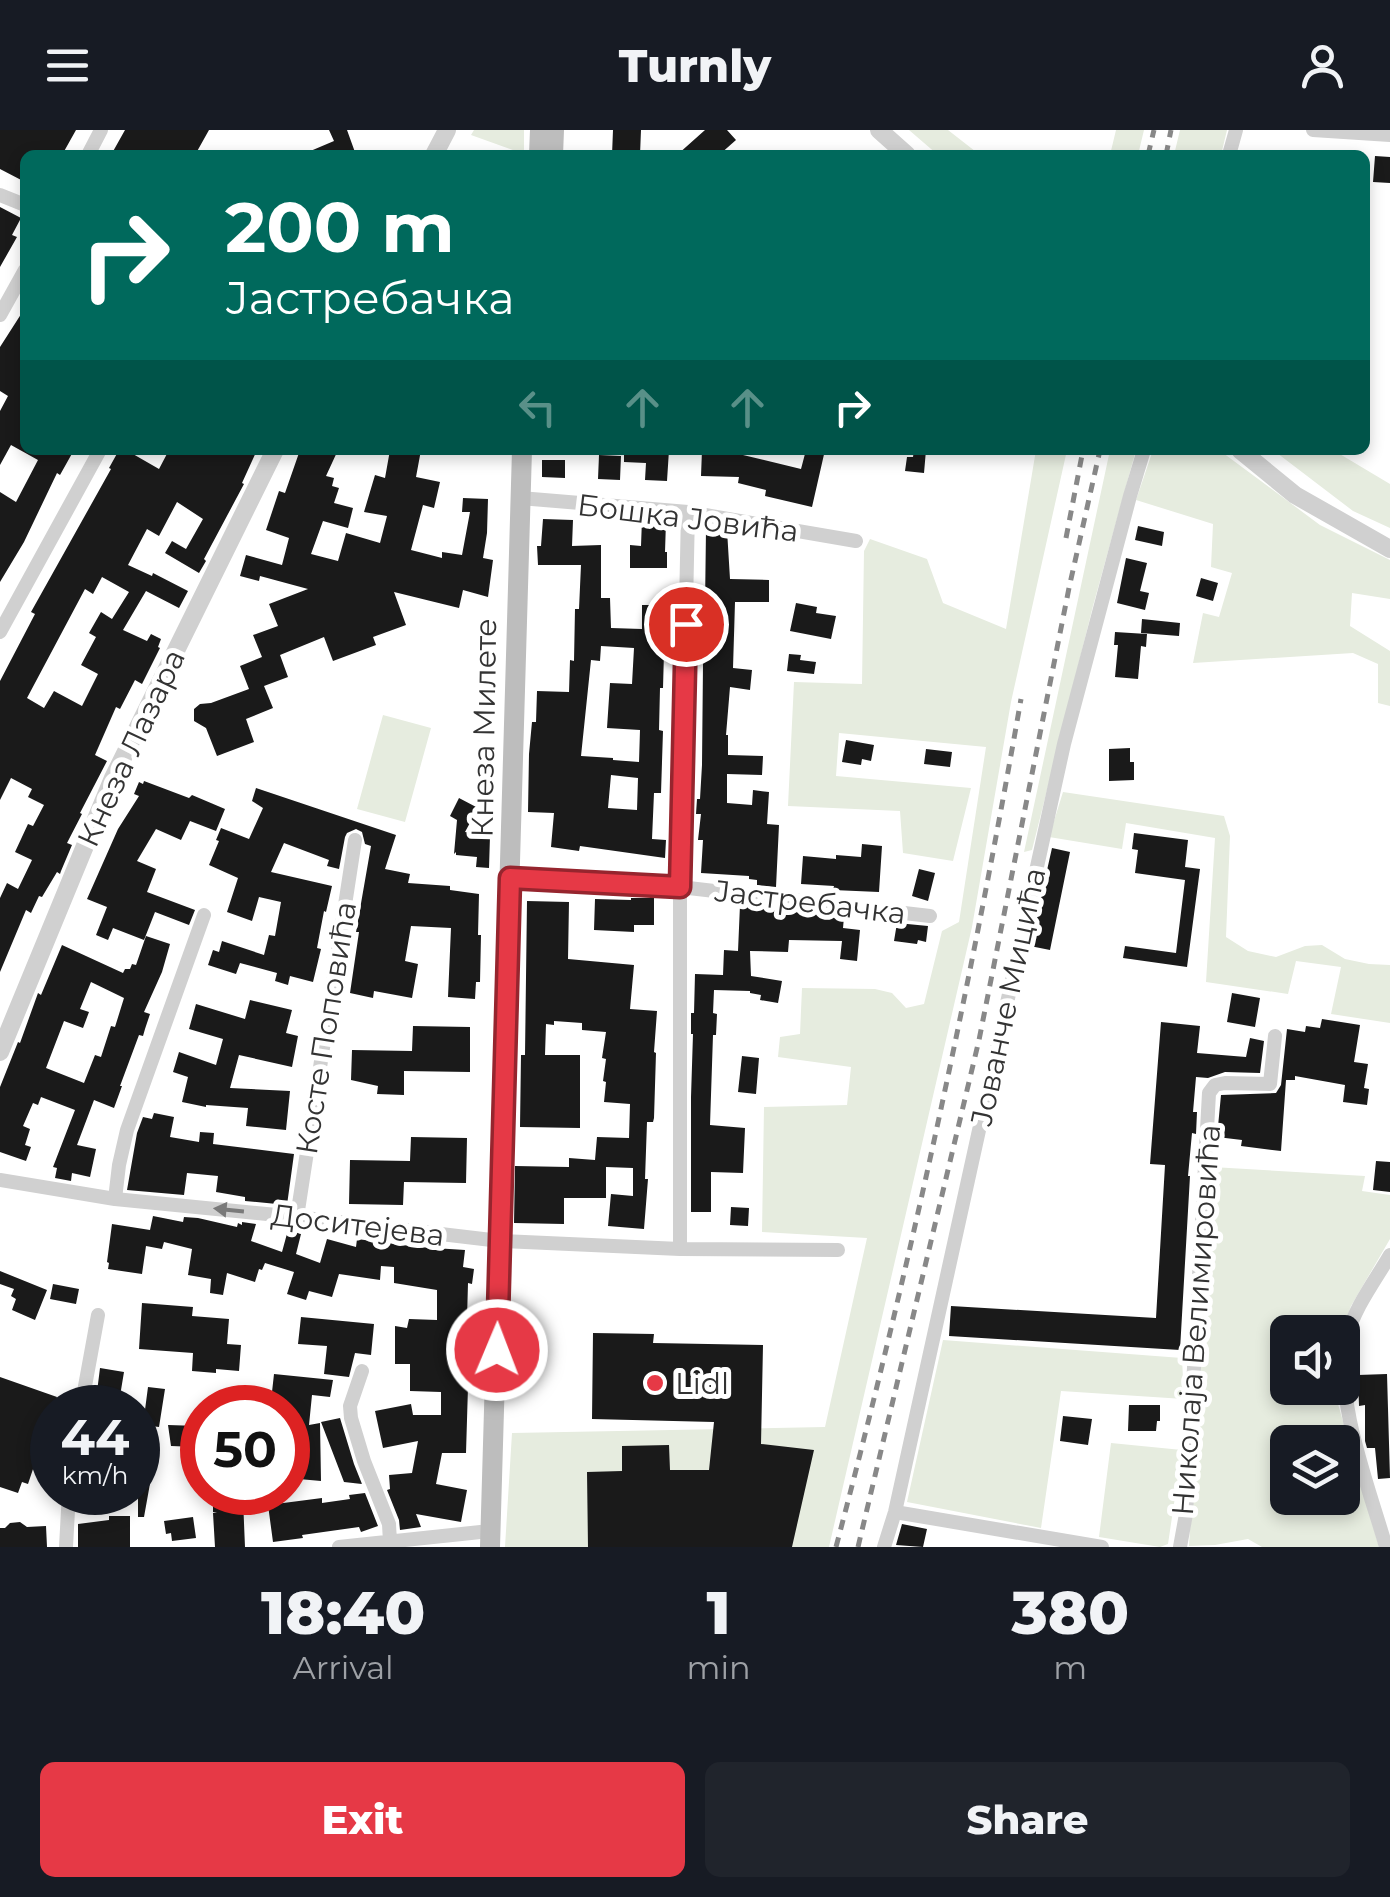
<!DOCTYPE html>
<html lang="en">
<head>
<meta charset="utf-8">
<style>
  body { margin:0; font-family:Montserrat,sans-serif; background:#20242c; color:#f1f3f6; height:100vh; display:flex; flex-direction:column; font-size:38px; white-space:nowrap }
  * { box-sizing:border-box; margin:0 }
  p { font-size:32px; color:#9ea1a6 }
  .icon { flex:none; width:55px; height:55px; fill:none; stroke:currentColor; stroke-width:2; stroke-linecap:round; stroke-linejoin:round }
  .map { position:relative; height:1417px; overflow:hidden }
  .drawer { display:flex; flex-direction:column; background:#171b24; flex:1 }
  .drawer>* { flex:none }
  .top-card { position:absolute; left:20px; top:20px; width:1350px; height:305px; border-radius:15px; box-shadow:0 5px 15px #0003; background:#00695c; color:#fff; overflow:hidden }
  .fabs { position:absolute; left:1270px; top:1185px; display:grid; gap:20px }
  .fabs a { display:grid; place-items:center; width:90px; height:90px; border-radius:15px; background:#171b24; box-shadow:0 5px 15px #0003; font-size:50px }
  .speed { position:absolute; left:30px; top:1255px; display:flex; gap:20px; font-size:50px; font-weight:700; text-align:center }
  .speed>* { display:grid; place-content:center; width:130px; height:130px; border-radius:50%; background:#171b24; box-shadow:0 5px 15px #0003; line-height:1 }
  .speed small { font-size:25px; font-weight:400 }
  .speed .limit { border:15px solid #d22; background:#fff; color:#111 }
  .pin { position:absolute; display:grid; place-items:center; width:85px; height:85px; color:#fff; margin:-42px; border:5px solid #fff; border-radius:50%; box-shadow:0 2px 10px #0007 }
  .me { position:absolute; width:110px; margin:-55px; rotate:1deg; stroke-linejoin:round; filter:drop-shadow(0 0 8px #0008) }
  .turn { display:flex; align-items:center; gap:35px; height:210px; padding:0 40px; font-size:45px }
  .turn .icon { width:130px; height:130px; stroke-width:2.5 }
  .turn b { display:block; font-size:70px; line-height:85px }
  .lanes { display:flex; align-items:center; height:95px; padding:0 40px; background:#0003; justify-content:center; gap:50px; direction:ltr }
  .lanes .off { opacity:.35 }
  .eta { display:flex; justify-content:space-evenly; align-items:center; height:170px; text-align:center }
  .eta b { font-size:60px; font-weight:800; line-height:70px }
  .button { display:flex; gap:20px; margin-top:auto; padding:20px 40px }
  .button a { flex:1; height:115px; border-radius:15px; background:#e63946; color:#fff; font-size:40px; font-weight:800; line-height:115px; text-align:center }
  .button a+a { background:#20242c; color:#f1f3f6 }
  header { display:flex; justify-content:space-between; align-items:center; height:130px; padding:0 40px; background:#171b24; font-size:45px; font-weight:800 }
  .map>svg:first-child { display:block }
</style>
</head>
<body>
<header><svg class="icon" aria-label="menu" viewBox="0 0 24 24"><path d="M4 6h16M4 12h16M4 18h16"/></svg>Turnly<svg class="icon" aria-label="person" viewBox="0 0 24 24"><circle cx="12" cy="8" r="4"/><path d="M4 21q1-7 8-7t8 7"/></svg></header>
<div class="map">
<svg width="1390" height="1417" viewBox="0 0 1390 1417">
  <rect width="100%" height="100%" fill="#fff"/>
  <path fill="#e6ecdf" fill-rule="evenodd" d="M474,0H524V24L471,5Z
    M909,0H948L980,25H938Z
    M1116,0H1144L1138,25H1110Z
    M1180,0H1227L1221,25H1174Z
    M1036,320H1067L1011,572L972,797L829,1417H505L512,1303L825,1297L867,1108L762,1102L764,977L847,975L851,937L778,927L780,907L800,904L802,858L875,859L892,863L906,878L924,874L942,801L959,792L986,617L839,603L836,646L971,658L953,731L903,723L900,681L788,676L794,552L862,554L864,421L870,409L927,429L943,473L1006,499Z
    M1110,320H1136L1093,476L1032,720L1024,722Z
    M1153,320H1219L1320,395L1390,430V469L1352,463L1350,496L1390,521V576L1378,573V534L1353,523L1193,533L1203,483L1219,487L1232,443L1211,437L1213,394L1136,370Z
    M1273,320H1333L1390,354V398L1353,381Z
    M383,585L431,598L405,692L357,679Z
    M1063,662L1224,686L1230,706L1226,807L1248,821L1276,827L1305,816L1322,815L1345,829L1369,834L1390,835V893L1331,884L1341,837L1296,831L1288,864L1206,852L1215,708L1126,693L1122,719L1049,707Z
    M1212,1037L1365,1046L1362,1061L1390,1065V1109L1351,1176L1341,1202H1288V1258H1337L1338,1274L1379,1417H1262L1248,1409L1215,1415L1189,1416ZM1288,1312H1342V1368H1288Z
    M943,1210L1182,1228L1184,1269L1061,1261L1041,1398L907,1372Z
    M1111,1313L1182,1320L1168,1414L1160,1417L1099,1407Z"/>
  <path fill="#1a1a1a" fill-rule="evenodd" d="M0,0H76L62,25H25V52L0,39Z
    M125,0H209L195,25H111Z
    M329,0H347L356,25H301L334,11Z
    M613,0H641L640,25H612Z
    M705,0H727L736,10L719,25H677Z
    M1375,26L1390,27V53L1373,52Z
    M0,77L21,88L12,105L17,107L0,137Z
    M25,178V320H74L60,345L57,343L24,412L0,452V362L16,372L38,330L11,315L0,335V281L8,266L0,261V217Z
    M119,320H126L159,339L169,320H257L242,353L244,354L204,429L206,431L199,443L165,423L172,411L186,419L203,389L177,372L159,406L147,399L128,435L152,446L153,443L188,461L179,478L146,461L123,500L147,511L151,504L161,509L158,517L160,518L142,554L135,550L120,579L116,577L95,625L107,631L80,683L82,684L67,713L72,715L61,741L60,744L57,742L42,767L39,766L31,783L26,780L0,842V768L7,753L18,759L32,730L15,722L28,694L33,696L44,675L28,667L32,659L11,648L0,670V551L35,484L31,482L111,339L109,338ZM102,447L129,462L112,489L101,482L89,503L96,507L81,535L98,544L82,576L54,561L44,578L27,568L85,459L93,464Z
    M300,320H338L326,346L334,348L332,356L339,358L334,373L353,378L348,398L323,391L311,424L338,431L346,403L380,413L387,386L364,382L375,345L385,348L390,320H421L416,347L440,352L434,378L423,375L411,420L442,428V422L462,425L470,382H462L463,368L488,369L487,403L483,428L493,430L488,467L463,460L459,478L394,462L406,495L373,507L376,515L333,531L324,507L280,525L288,547L264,556L273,578L246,589L254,612L217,626L206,598L194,591V579L200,574L211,573L249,559L240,536L262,527L253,505L278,496L269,474L308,459L260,446L259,451L240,446L246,425L282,435L289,408L266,400L279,361L285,363Z
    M624,320H669L667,351L645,350L646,333L624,332Z
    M702,320H722L801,339L806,320H825L812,377L765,366L766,360L738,353L739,347L701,346Z
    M914,320H926L924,343L905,341L907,327H913Z
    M599,325L621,326L620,350L598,349Z
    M542,330H565V348L542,347Z
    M543,389L573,390L572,416L601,415V468H610L611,498L642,499V475H664L666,522H664L663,558H660L659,600L663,601L661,663H654L652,709L666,710L665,728L580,716L579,721L551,717L554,683L528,682L529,624L532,592H536L537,561L569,562L570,530L574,531L575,479H579L581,435H538L537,416H541ZM601,516L634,518L632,554L610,553L607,598L640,600L639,632L613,630V628L581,626L591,530L600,531ZM611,645L638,648L637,680L608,678Z
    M642,389L666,391L665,422H667V438H630V415L641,416Z
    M1138,396L1164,402L1162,416L1135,410Z
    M706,399L727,400L730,449L769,450V472H735L733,538L752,540L750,560L730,557L726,605H728V625L763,626L762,645L727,644V673L752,675L753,660L769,662L767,694L779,695L776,757L757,755V750L749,749V746L701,743L703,710H698L701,684H696L697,669H700L702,635L703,534H699L705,476Z
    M1126,428L1147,433L1140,461L1149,463L1145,480L1117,473Z
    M1201,448L1218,453L1213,471L1196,466Z
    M796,473L817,477L816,483L836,486L831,509L790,501Z
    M1142,489L1180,493L1179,506L1141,503Z
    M1115,502L1147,504L1146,517L1141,516L1138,549L1115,547L1118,515H1114Z
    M789,524L801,525L800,530L816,532L814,544L787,541Z
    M846,610L874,615L871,631L862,629L861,635L842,632Z
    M1130,618V632H1134V650L1109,651V619Z
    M926,619L952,622L950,637L924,634Z
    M144,651L189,668L192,665L225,679L216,701L190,691L181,710L156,699L137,731L156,739L147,762L195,780L189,795L155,782L144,810L113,798L108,810L96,805L107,777L87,769L118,699L139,666L134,664L139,652L143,654Z
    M256,658L396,705L385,739L410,744L408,753L450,756V760L479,764L478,805H481L480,852H476L475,869L448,867L451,798L411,796L405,831L418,834L412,868L374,861L373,868L350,863L359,802H356L371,716L365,714L362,702L356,699L347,703L345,707L339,739L327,736L329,730L284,713L271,742L332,756L326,782L324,781L317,818L321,819L313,852L290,846L288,855L275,851L277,843L240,833L236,844L208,835L213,820L219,822L222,811L264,825L269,805L275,806L281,772L259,767L252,791L227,782L238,748L209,735L219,711L216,710L221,698L249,709L263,678L252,671Z
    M459,668L478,678L465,702L490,706L489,738L476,737L477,727L456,725V722L454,724L457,690L450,686Z
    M1134,703L1188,710L1185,737L1200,739L1187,837L1123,828L1125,816L1176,823L1185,750L1135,743L1138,720L1132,719Z
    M862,714L882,716L879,762L833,760L834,756L801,754L803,726L836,729V725L861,727Z
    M1052,718L1070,722L1050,820L1030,816Z
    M919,739L935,743L928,771L912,766Z
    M631,768H654V795H634V802L594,800L595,769L631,770Z
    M527,771L569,772L568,829L634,835L630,879L657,881L654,922L656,923L654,988L653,992H647L645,1049H648L644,1099L608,1096L611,1064L633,1066V1038L606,1037V1068H564V1094L514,1093L515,1036L569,1037V1028L595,1030L597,1007L629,1008L630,974L604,972L606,952L603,951L606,929L602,928L606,902L582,900V893L554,891V895L546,894L545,925H580V998L520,997L521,925H525Z
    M740,775L844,787L843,798L860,800L857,831L840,829L842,811L789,810L788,822L750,821L751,846L782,851L778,873L760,870L761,865L750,863V861L714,860L713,883L717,884L716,905H713L710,995L745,998L743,1043L711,1042V1082H691V967L693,904H691V883H694L695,844L723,845L724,820L738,821Z
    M897,793L928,796L926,812L918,810L917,814L894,811Z
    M146,806L170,814L162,842L144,882L150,884L145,899L143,906L139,905L120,956H122L114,978L94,970L77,1015L96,1019L90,1047L72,1043L71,1051L55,1048L57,1038L53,1037L75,980L41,967L38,975L33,973L23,996L30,999L25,1015L31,1017L26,1031L0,1022V957L18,912L20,913L38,863L41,865L62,815L123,843L125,839H130L132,834L136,835ZM91,852L124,868L115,897L111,896L101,927L95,925L84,953L46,938L64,891L83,898L89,882L80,879Z
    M1232,863L1260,868L1255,897L1227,892Z
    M250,870L292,880L286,903L298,906L292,937L239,925L230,958L290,961L286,1000L246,996L248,978L206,975V977L182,972L188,947L173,942L179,922L216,935L223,909L189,899L196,874L245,889Z
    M1322,889L1360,895L1354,932L1368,934L1364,958L1369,959L1367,975L1343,972L1345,955L1295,946V950H1286L1281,1021L1241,1016L1242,1010L1217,1007L1221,965L1276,963L1281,955L1287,899L1305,902L1306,896L1320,898Z
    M1161,892L1200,896L1197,923L1246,927L1250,908L1264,911L1260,943L1225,942L1208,948L1196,947L1193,982H1197L1196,1004L1192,1003L1188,1046H1190L1180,1220L949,1206L951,1176L1156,1188L1165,1035L1150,1034Z
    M413,896L470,897V942L404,941V965L377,964L378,956L351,950L352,920L412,921Z
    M742,926L759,928L756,964L738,962Z
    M154,983L174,987L170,1007L199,1012L200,1002L214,1003L213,1014L294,1024L287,1075L245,1071V1067L216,1062L218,1046L187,1043L184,1065L127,1060L137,1003L143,987L152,989Z
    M411,1007L467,1008L466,1053L404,1052L403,1075L349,1074L350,1030L410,1031Z
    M1376,1031L1390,1032V1062L1373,1060Z
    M731,1077L749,1078L748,1096L730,1095Z
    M153,1086L183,1092L184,1087L198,1088L237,1097L238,1093L242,1095V1092L256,1094L251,1111L282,1122L288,1100L301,1104L296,1124L320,1133L327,1109L356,1117L357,1109L418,1117L465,1120L463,1137L474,1139L472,1154L468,1153L467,1189L470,1190L466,1323H442L436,1354L467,1360L461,1392L416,1384L421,1397L400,1400L399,1390L387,1360L390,1359L389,1345L412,1343L418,1311L383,1318L375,1281L411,1274L413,1285H441V1262L410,1261V1234H395V1196L407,1198L409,1189L437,1190V1160L394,1153V1137L381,1136L380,1150L339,1144L332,1167L309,1161L306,1170L287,1164L294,1142L265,1133L262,1140L259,1139L255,1152L227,1143L223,1165L210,1163L211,1149L188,1145L192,1119L164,1112L162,1119L146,1116L142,1144L108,1139L109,1133L107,1132L112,1094L150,1100Z
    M0,1141L47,1160L35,1190L12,1180L16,1169L11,1166L14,1159L0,1154Z
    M53,1154L79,1159L76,1174L50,1169Z
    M142,1173L193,1177L192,1186L229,1189L227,1214L241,1215L239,1241L216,1239V1243L192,1241L193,1223L139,1219Z
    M301,1187L374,1194L371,1225L355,1223L349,1247L324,1244L327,1216L298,1214Z
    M593,1203L654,1204L653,1213L763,1215L761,1314L814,1320L792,1417H588L587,1342L622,1341V1316L669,1315L670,1340H709L714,1292L592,1289Z
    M100,1238L124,1242L118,1278H95Z
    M274,1244L333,1250L330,1267L312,1265L309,1295L320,1293L321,1351L288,1348V1273L271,1271Z
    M1387,1244L1390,1348L1378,1349L1375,1318H1367L1365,1311V1275L1359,1276L1358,1245Z
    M0,1247L57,1267L28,1354L22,1352L18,1363L0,1357Z
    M148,1257L165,1259L159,1297L143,1295Z
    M1129,1275H1160V1291H1157L1156,1301H1128Z
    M1063,1286L1092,1289L1088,1315L1060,1311Z
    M340,1288L354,1334L362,1354L344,1352L321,1292Z
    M168,1295L198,1296L197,1317L171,1316Z
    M138,1345L151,1348L144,1387H138Z
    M224,1362H237V1369H243L245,1417H215L213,1383H217L213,1382V1371L224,1370Z
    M365,1363L378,1396L361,1402L359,1397L302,1405L303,1408L273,1412L268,1375L322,1368V1373L350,1369L349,1365Z
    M109,1386H130V1417H78V1394L109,1390Z
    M193,1387L196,1408L172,1411L171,1403L166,1404L164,1391Z
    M20,1392L27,1397L46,1396L47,1417H0V1398H5L10,1393Z
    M902,1394L927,1399L923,1417L896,1415Z"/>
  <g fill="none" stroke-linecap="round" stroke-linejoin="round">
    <path stroke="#d0d0d0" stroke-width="14" d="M1313,0L1390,5
      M88,25L101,0
      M1229,25L1236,0
      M0,65L25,75
      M0,185L25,140
      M520,368L688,382L856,411
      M0,502L100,320
      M510,748L680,757L930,786
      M0,1050L115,1069L297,1087L500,1111L680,1119L838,1120
      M115,1069L119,1035L127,1000L204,785
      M297,1087L355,710
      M680,1119V757L688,382
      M362,1241L350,1276L351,1288L364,1331L389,1394L390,1412
      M81,1278L98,1185
      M895,1382L1102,1417
      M66,1417L69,1362
      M339,1417L490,1401
      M884,1417L895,1382L1064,614L1130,366L1144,320
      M1180,1417L1186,1384L1209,963L1215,955L1225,953L1270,954L1275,906
      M1386,1417C1369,1357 1333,1268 1347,1207C1354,1178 1375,1151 1390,1125"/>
    <path stroke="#d0d0d0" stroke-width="18" d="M879,0L907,25
      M434,25L447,0
      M1240,320L1295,365L1390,419
      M0,922L113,648L275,320"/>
    <path stroke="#bdbdbd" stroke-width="20" d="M539,25L540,0
      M553,25L554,0
      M490,1417L522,320"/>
    <path stroke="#888" stroke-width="5" stroke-dasharray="10 8" stroke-linecap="butt" d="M1148,25L1154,0
      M1166,25L1171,0
      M1066,408L1083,320
      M836,1417C910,1137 971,854 1021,569
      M858,1417L979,910L1069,458L1100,320"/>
  </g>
  <defs><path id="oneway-solid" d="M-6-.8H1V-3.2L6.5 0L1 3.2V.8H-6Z" transform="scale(2.5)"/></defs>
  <use fill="#7a7a7a" href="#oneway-solid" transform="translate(229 1080) rotate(-174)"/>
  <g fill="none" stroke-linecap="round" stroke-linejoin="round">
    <defs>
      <path id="route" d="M497,1220L510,748L680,757L686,494"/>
    </defs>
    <use href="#route" stroke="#96252e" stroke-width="25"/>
    <use href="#route" stroke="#e63946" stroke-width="18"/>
  </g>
  <circle fill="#e63946" stroke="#fff" stroke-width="4" cx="655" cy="1253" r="10"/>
  <g text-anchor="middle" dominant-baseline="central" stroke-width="10" stroke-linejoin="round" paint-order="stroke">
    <g font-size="30" fill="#333" stroke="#fff">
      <text transform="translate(688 388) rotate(7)">Бошка Јовића</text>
      <text transform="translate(484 598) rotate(-89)">Кнеза Милете</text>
      <text transform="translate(131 618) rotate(-65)">Кнеза Лазара</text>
      <text transform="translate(810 772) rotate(7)">Јастребачка</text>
      <text transform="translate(1008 867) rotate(-78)">Јованче Мицића</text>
      <text transform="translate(326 898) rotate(-81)">Косте Поповића</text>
      <text transform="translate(358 1095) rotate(7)">Доситејева</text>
      <text transform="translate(1196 1190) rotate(-86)">Николаја Велимировића</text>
    </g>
    <g font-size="30" fill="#333" stroke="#fff" text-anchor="start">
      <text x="675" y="1253">Lidl</text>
    </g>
  </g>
</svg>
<div class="fabs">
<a><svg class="icon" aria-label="sound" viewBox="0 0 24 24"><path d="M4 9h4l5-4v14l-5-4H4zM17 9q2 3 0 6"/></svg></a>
<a><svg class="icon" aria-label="layers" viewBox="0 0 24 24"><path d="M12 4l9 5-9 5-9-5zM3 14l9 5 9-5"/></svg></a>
</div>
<div class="speed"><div>44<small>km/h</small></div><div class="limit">50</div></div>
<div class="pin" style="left:686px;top:494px;background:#d93025"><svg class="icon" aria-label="arrive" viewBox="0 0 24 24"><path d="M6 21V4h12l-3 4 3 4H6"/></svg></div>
<svg class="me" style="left:497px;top:1220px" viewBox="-20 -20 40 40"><circle r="17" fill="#e63946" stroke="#fff" stroke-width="3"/><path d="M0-11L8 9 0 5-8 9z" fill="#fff"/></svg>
<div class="top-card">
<div class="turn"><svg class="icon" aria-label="right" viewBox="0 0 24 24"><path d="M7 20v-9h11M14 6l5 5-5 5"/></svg><div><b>200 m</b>Јастребачка</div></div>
<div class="lanes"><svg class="icon off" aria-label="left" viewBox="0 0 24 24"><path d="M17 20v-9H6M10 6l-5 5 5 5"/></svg><svg class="icon off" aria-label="ahead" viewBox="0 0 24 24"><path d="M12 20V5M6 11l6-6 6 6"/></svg><svg class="icon off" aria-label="ahead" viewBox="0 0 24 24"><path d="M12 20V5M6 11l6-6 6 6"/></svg><svg class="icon" aria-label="right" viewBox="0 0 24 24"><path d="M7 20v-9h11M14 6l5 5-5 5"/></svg></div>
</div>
</div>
<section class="drawer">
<div class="eta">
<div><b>18:40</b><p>Arrival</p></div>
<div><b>1</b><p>min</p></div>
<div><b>380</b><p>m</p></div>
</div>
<div class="button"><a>Exit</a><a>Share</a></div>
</section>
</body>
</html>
